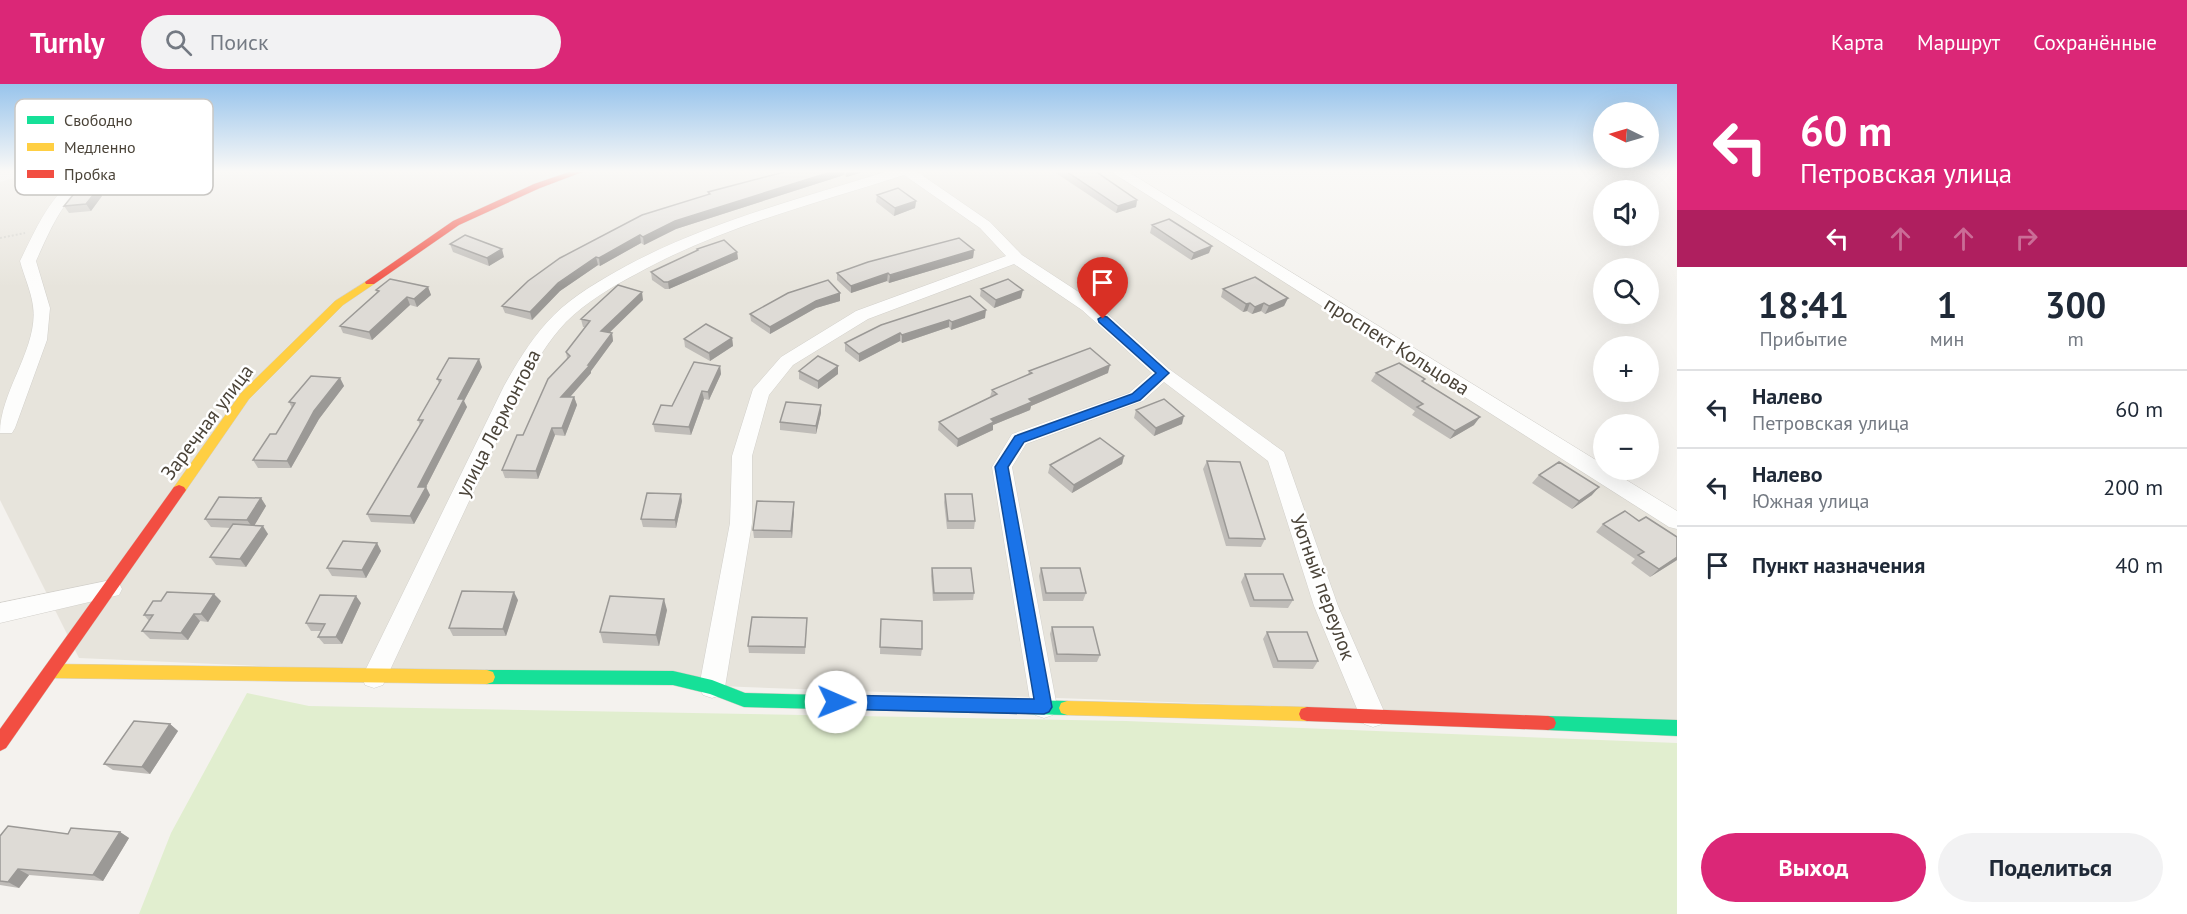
<!DOCTYPE html>
<html lang="ru">
<head>
<meta charset="utf-8">
<style>
  body { margin:0; font-family:"PT Sans",sans-serif; background:#f2f2f3; color:#1f2937; height:100vh; display:flex; flex-direction:column; font-size:22px; white-space:nowrap }
  * { box-sizing:border-box; margin:0 }
  p { font-size:20px; color:#747a83 }
  .icon { flex:none; width:33px; height:33px; fill:none; stroke:currentColor; stroke-width:2; stroke-linecap:round; stroke-linejoin:round }
  .map { position:relative; flex:1; overflow:hidden }
  .panel { display:flex; flex-direction:column; background:#fff; width:510px }
  .panel>* { flex:none }
  .banner { background:#db2777; color:#fff; overflow:hidden }
  .needle { width:39px; rotate:275deg }
  .tools { position:absolute; left:1593px; top:18px; display:grid; gap:12px }
  .tools a { display:grid; place-items:center; width:66px; height:66px; border-radius:50%; background:#fff; box-shadow:0 6px 24px #0002; font-size:30px }
  .pin { position:absolute; display:grid; place-items:center; width:51px; height:51px; color:#fff; margin:-62px -26px; border-radius:50% 50% 50% 0; rotate:-45deg; box-shadow:0 0 6px #0007 }
  .pin .icon { rotate:45deg }
  .me { position:absolute; width:66px; margin:-33px; rotate:91deg; stroke-linejoin:round; filter:drop-shadow(0 0 4px #0008) }
  .turn { display:flex; align-items:center; gap:21px; height:126px; padding:0 24px; font-size:27px }
  .turn .icon { width:78px; height:78px; stroke-width:2.5 }
  .turn b { display:block; font-size:42px; line-height:51px }
  .lanes { display:flex; align-items:center; height:57px; padding:0 24px; background:#0003; justify-content:center; gap:30px; direction:ltr }
  .lanes .off { opacity:.35 }
  .eta { display:flex; justify-content:space-evenly; align-items:center; height:102px; text-align:center }
  .eta b { font-size:36px; font-weight:700; line-height:42px }
  .button { display:flex; gap:12px; margin-top:auto; padding:12px 24px }
  .button a { flex:1; height:69px; border-radius:36px; background:#db2777; color:#fff; font-size:24px; font-weight:700; line-height:69px; text-align:center }
  .button a+a { background:#f2f2f3; color:#1f2937 }
  ul { padding:0; list-style:none }
  li { display:flex; align-items:center; gap:18px; height:78px; padding:0 24px; border-top:2px solid #e0e1e3 }
  li div { flex:1 }
  li b { display:block; font-size:22px }
  li em { font-style:normal }
  header { display:flex; align-items:center; gap:36px; box-sizing:border-box; height:84px; padding:0 30px; background:#db2777; color:#fff }
  header strong { font-size:28px }
  nav { display:flex; gap:33px; margin-inline-start:auto; font-size:21px }
  .search { width:420px; height:54px; background:#f2f2f3; display:flex; align-items:center; gap:15px; box-sizing:border-box; padding:0 21px; border-radius:33px; color:#747a83; font-size:22px }
  main { display:flex; flex:1; min-height:0 }
  .map>svg:first-child { display:block }
</style>
</head>
<body>
<header>
<strong>Turnly</strong>
<div class="search"><svg class="icon" aria-label="search" viewBox="0 0 24 24"><circle cx="10" cy="10" r="6"/><path d="M15 15l6 6"/></svg>Поиск</div>
<nav><a>Карта</a><a>Маршрут</a><a>Сохранённые</a></nav>
</header>
<main>
<div class="map">
<svg width="1677" height="830" viewBox="0 0 1677 830">
  <rect width="100%" height="100%" fill="#f4f2ee"/>
  <path fill="#e7e4dc" d="M37,87H1110L1677,442V636L744,603L79,574L0,416V98Z"/>
  <path fill="#e1eecf" d="M247,609L309,622L1126,637L1677,659V830H139L171,749Z"/>
  <g fill="none" stroke-linecap="round" stroke-linejoin="round">
    <defs>
      <path id="street" d="M91,87H112C105,94 92,96 83,102C60,120 48,151 36,177L50,224L47,256L15,344L12,349H0C0,307 39,263 33,222C31,207 24,192 20,177C36,145 54,100 91,87Z
        M888,87H916L990,138L1022,171L1094,218L1169,285L1284,368L1338,522L1386,632L1382,640L1373,643L1364,640L1360,632L1314,522L1268,377L1164,298L1143,317L1026,360L1012,383L1057,623L1053,631L1044,634L1035,631L1031,623L992,383L1012,350L1129,309L1152,289L1082,226L1014,180L868,235L793,281L769,311L752,372V439L725,603L721,611L712,614L703,611L699,603L730,439L732,372L753,305L781,273L856,227L1006,172L980,144L904,91C814,120 721,143 638,189C613,202 586,218 566,238C548,257 535,279 523,302L383,601L374,604L365,601L362,593L504,302C518,277 533,252 554,231C574,211 601,196 626,182C708,138 799,115 888,87Z
        M1110,87H1127L1604,381V386H1610L1677,427V445L1669,443Z
        M111,496L119,499L122,505L119,511L0,539V519Z"/>
      <path id="fast" d="M487,586L673,587L712,596L745,609L1067,617L1073,619L1075,624L1073,629L1067,631L744,623L710,610L673,601L487,600L481,598L479,593L481,588Z
        M1548,632L1677,636V652L1548,646L1542,644L1540,639L1542,634Z"/>
      <path id="slow" d="M370,195L374,196V200L343,221L249,315L184,409H174L172,406L174,403L241,309L335,217Z
        M52,580L487,586L493,588L495,593L493,598L487,600L52,594L46,592L44,587L46,582Z
        M1067,617L1307,623L1313,625L1315,630L1313,635L1307,637L1067,631L1061,629L1059,624L1061,619Z"/>
      <path id="jam" d="M572,87H585L540,104L459,141L374,200H366L365,198L453,137L534,100Z
        M179,401L184,403L186,406L184,409L6,664L0,667V645L174,403Z
        M1307,623L1548,632L1554,634L1556,639L1554,644L1548,646L1307,637L1301,635L1299,630L1301,625Z"/>
    </defs>
    <use href="#street" stroke="#d2d0cb" stroke-width="1"/>
    <use href="#fast" stroke="#d3cfc5" stroke-width="1"/>
    <use href="#slow" stroke="#d3cfc5" stroke-width="1"/>
    <use href="#jam" stroke="#d3cfc5" stroke-width="1"/>
    <path stroke="#d3d2cc" stroke-width="2" stroke-dasharray="2 2" stroke-linecap="butt" d="M0,154L25,149"/>
    <use href="#street" fill="#fdfdfc" fill-rule="evenodd"/>
    <use href="#fast" fill="#16e098" fill-rule="evenodd"/>
    <use href="#slow" fill="#ffcf43" fill-rule="evenodd"/>
    <use href="#jam" fill="#f24e42" fill-rule="evenodd"/>
  </g>
  <path fill="#bfbcb8" d="M788,87H864V88L846,93L844,91L676,145L644,161L641,159L600,182L598,181L560,207L532,236L505,229L502,222L708,111V108Z
    M1056,87H1095L1137,116L1136,123L1116,129L1056,89Z
    M877,111L916,117L915,124L894,132L876,118Z
    M102,112L91,127L69,129L64,122Z
    M1152,141L1209,169L1191,176L1150,149Z
    M450,160L504,173L489,182L453,168Z
    M697,165L737,168L738,175L669,205H665L652,196L651,188L697,167Z
    M974,166L973,174L889,199L887,197L851,209L837,196V189Z
    M428,203L431,211L417,223L410,221L372,256L343,249L340,242L377,209L376,206Z
    M981,205L1021,214L994,224L980,212Z
    M1223,205L1288,214L1284,222L1265,230L1261,227L1252,230L1247,227L1243,228L1221,213Z
    M840,209V217L816,224L770,250L751,237L750,230Z
    M970,212L985,234L951,246L949,243L902,259L900,257L859,278L845,267V259Z
    M643,216L609,248L612,249L613,257L591,287V289L570,313H574L577,321L565,352L555,351L538,395L505,394L502,386L523,351L567,274L566,268L586,243H583L581,235Z
    M732,254L733,262L710,277L685,263L684,255Z
    M720,282L721,290L709,316L704,315L691,351L655,348L653,340L672,322Z
    M482,283L464,317L467,323L426,403L430,411L414,440L371,438L367,430L420,341L418,336L439,299L437,295Z
    M799,287L838,290L818,305L799,295Z
    M1029,287L1108,289L1031,322L1030,326L993,341V346L957,363L938,346L939,338L990,313L992,306L1028,291Z
    M1376,289L1425,295L1423,298L1474,341L1450,355L1412,331L1415,327L1371,297Z
    M340,294L344,302L319,335L291,384H258L253,376L276,350L292,324L289,318Z
    M1136,326L1182,340L1154,352L1134,334Z
    M821,329L816,350L780,346V338Z
    M1124,372L1122,380L1072,409L1048,389L1050,381Z
    M1207,377L1265,455L1261,463L1226,462L1203,385Z
    M1539,391L1592,411L1572,425L1532,399Z
    M945,410L975,437L974,445H947L944,418Z
    M261,414L266,422L254,441L268,450L246,483L216,481L210,473L231,444L211,443L205,435Z
    M682,417L676,444L643,443L641,435Z
    M794,426L792,454H754L753,446Z
    M1603,440L1677,476L1650,493L1631,479L1635,475L1596,448Z
    M377,459L381,467L366,494L332,492L327,484Z
    M932,484L974,509L973,516L933,517L931,492Z
    M1041,484L1086,509L1083,517H1043L1039,492Z
    M1245,490L1293,516L1288,524L1250,523L1241,498Z
    M518,516L506,552H453L449,544Z
    M221,517L208,538L200,537L188,556L150,555L142,547L149,537L144,531Z
    M361,519L342,560H324L318,553L321,547H311L306,539Z
    M667,526L659,562L603,559L600,548Z
    M807,534L805,570L749,569L748,562Z
    M881,535L922,565L921,572L880,570Z
    M1052,543L1100,571L1097,578H1055L1050,550Z
    M1267,548L1318,577L1313,585L1273,584L1263,555Z
    M170,640L178,647L150,690L113,686L104,680Z
    M120,748L129,754L103,797L29,791L19,804L0,801V752Z"/>
  <path fill="#9b9996" d="M834,87H844V91L676,145L644,161L643,153L675,137Z
    M846,87H864V88L846,93Z
    M98,105L102,112L91,127L86,120Z
    M1137,116L1136,123L1116,129L1118,122Z
    M916,117L915,124L894,132L895,124Z
    M640,151L641,159L600,182L599,174Z
    M1212,162L1209,169L1191,176L1194,169Z
    M502,165L504,173L489,182L487,174Z
    M974,166L973,174L889,199L890,191Z
    M737,168L738,175L669,205L668,198Z
    M596,173L598,181L560,207L532,236L530,228L558,199Z
    M888,189L887,197L851,209V202Z
    M428,203L431,211L417,223L414,215Z
    M1023,206L1021,214L994,224L996,216Z
    M642,208L643,216L603,255L601,247Z
    M840,209V217L816,224L770,250V243L816,217Z
    M407,213L410,221L372,256L369,248Z
    M1288,214L1284,222L1265,230L1269,222Z
    M1250,219L1247,227L1243,228L1246,220Z
    M1264,219L1261,227L1252,230L1255,223Z
    M986,226L985,234L951,246L952,238Z
    M949,236V243L902,259V251Z
    M612,249L613,257L591,287V289L563,321L561,313L588,281Z
    M900,249V257L859,278V270Z
    M732,254L733,262L710,277L709,269Z
    M479,275L482,283L464,317L467,323L426,403L430,411L414,440L410,432L418,403L458,315Z
    M1110,281L1108,289L1031,322L1030,326L993,341V346L957,363L958,355L991,335L1029,315Z
    M720,282L721,290L709,316L708,308Z
    M838,282V290L818,305V297Z
    M340,294L344,302L319,335L291,384L287,377L314,327Z
    M702,307L704,315L691,351L689,343Z
    M574,313L577,321L565,352L562,344Z
    M821,321V329L816,350V342Z
    M1184,332L1182,340L1154,352L1156,344Z
    M1480,333L1474,341L1450,355L1455,347Z
    M552,344L555,351L538,395L536,387Z
    M1124,372L1122,380L1072,409L1074,401Z
    M1599,403L1592,411L1572,425L1579,417Z
    M681,410L682,417L676,444L675,436Z
    M261,414L266,422L253,444L247,436Z
    M794,418V426L792,454L791,447Z
    M263,442L268,450L246,483L240,475Z
    M377,459L381,467L366,494L362,486Z
    M1677,473V476L1650,493L1659,485Z
    M514,508L518,516L506,552L503,545Z
    M214,510L221,517L208,538L201,530Z
    M356,512L361,519L342,560L336,553Z
    M664,515L667,526L659,562L656,551Z
    M194,530L200,537L188,556L181,549Z
    M170,640L178,647L150,690L142,683Z
    M120,748L129,754L103,797L93,791Z
    M18,785L29,791L19,804L8,798Z"/>
  <path fill="#dedbd6" stroke="#9b9996" stroke-width="1.5" d="M788,87H834L675,137L643,153L640,151L599,174L596,173L558,199L530,228L502,222L528,197L560,174L642,131L710,110L708,108Z
    M1066,87H1095L1137,116L1118,122Z
    M898,104L916,117L895,124L877,111Z
    M98,105L86,120L64,122L77,106Z
    M1169,135L1212,162L1194,169L1152,141Z
    M465,151L502,165L487,174L450,160Z
    M959,154L974,166L890,191L888,189L851,202L837,189L868,178Z
    M724,156L737,168L668,198H664L651,188L698,166L697,165Z
    M1255,193L1288,214L1269,222L1264,219L1255,223L1250,219L1246,220L1223,205Z
    M390,195L428,203L414,215L407,213L369,248L340,242L379,207L376,206Z
    M1008,195L1023,206L996,216L981,205Z
    M828,196L840,209L816,217L770,243L750,230L788,209Z
    M618,201L642,208L601,247L612,249L588,281H590L561,313H574L562,344H552L536,387L502,386L517,351H523L548,295L570,272L566,268L590,237L581,235Z
    M970,212L986,226L952,238L949,236L902,251L900,249L859,270L845,259L881,241Z
    M706,240L732,254L709,269L684,255Z
    M1090,264L1110,281L1029,315L1032,318L991,335L994,338L958,355L939,338L997,310L992,306L1032,289L1029,287Z
    M818,272L838,282L818,297L799,287Z
    M449,274L479,275L458,315H464L418,403H426L410,432L367,430L423,336H418L441,296L437,295Z
    M694,278L720,282L708,308L702,307L689,343L653,340L661,321L672,322Z
    M1399,279L1425,295L1422,297L1480,333L1455,347L1417,323L1423,320L1376,289Z
    M311,292L340,294L314,327L287,377L253,376L270,350H276L295,319L289,318Z
    M1164,315L1184,332L1156,344L1136,326Z
    M786,318L821,321L816,342L780,338Z
    M1100,354L1124,372L1074,401L1050,381Z
    M1207,377L1240,378L1265,455L1229,454Z
    M1559,378L1599,403L1579,417L1539,391Z
    M647,409L681,410L675,436L641,435Z
    M945,410H972L975,437H948Z
    M219,413L261,414L247,436L205,435Z
    M757,417L794,418L791,447L753,446Z
    M1625,427L1639,437L1646,433L1677,453V473L1659,485L1638,471L1644,468L1603,440Z
    M233,440L263,442L240,475L210,473Z
    M343,457L377,459L362,486L327,484Z
    M932,484H971L974,509H934Z
    M1041,484H1080L1086,509H1046Z
    M1245,490H1283L1293,516H1254Z
    M462,507L514,508L503,545L449,544Z
    M167,508L214,510L201,530H194L181,549L142,547L153,531H144L153,517H161Z
    M320,511L356,512L336,553H318L325,540L306,539Z
    M610,512L664,515L656,551L600,548Z
    M752,533L807,534L805,563L748,562Z
    M881,535L922,537V565L880,563Z
    M1052,543H1093L1100,571L1057,570Z
    M1267,548H1307L1318,577H1278Z
    M134,637L170,640L142,683L104,680Z
    M8,742L68,750L71,744L120,748L93,791L18,785L8,798L0,797V752Z"/>
  <linearGradient id="sky" x2="0" y2="1"><stop stop-color="#98c4ec"/><stop offset="0.43" stop-color="#faf9f7"/><stop offset="1" stop-color="#faf9f7" stop-opacity="0"/></linearGradient>
  <rect width="1677" height="203" fill="url(#sky)"/>
  <path fill="#1a73e8" stroke="#114b97" stroke-width="1.5" d="M1103,232L1107,233L1169,289L1140,316L1024,358L1008,383L1052,623L1049,628L1044,630L836,625L831,623L828,618L831,613L836,611L1034,615L995,383L1015,352L1132,310L1156,289L1099,238L1098,235Z"/>
  <g text-anchor="middle" dominant-baseline="central" stroke-width="5" stroke-linejoin="round" paint-order="stroke">
    <g font-size="20" fill="#4b4439" stroke="#fff">
      <text transform="translate(1397 262) rotate(32)">проспект Кольцова</text>
      <text transform="translate(207 338) rotate(-53)">Заречная улица</text>
      <text transform="translate(498 339) rotate(-63)">улица Лермонтова</text>
      <text transform="translate(1323 503) rotate(70)">Уютный переулок</text>
    </g>
  </g>
  <rect x="15" y="15" width="198" height="96" rx="9" fill="#fff" stroke="#c9c7c4" stroke-width="1.5"/>
  <rect x="27" y="32" width="27" height="8" fill="#16e098"/>
  <rect x="27" y="59" width="27" height="8" fill="#ffcf43"/>
  <rect x="27" y="86" width="27" height="8" fill="#f24e42"/>
  <g font-size="16" fill="#4b4439">
    <text x="64" y="42">Свободно</text>
    <text x="64" y="69">Медленно</text>
    <text x="64" y="96">Пробка</text>
  </g>
</svg>
<div class="tools">
<a><svg class="needle" viewBox="-14 -14 28 28"><path d="M0-13l5 13h-10z" fill="#e53935"/><path d="M0 13l5-13h-10z" fill="#747a83"/></svg></a>
<a><svg class="icon" aria-label="sound" viewBox="0 0 24 24"><path d="M4 9h4l5-4v14l-5-4H4zM17 9q2 3 0 6"/></svg></a>
<a><svg class="icon" aria-label="search" viewBox="0 0 24 24"><circle cx="10" cy="10" r="6"/><path d="M15 15l6 6"/></svg></a>
<a>+</a>
<a>−</a>
</div>
<div class="pin" style="left:1103px;top:235px;background:#d93025"><svg class="icon" aria-label="arrive" viewBox="0 0 24 24"><path d="M6 21V4h12l-3 4 3 4H6"/></svg></div>
<svg class="me" style="left:836px;top:618px" viewBox="-20 -20 40 40"><circle r="19" fill="#fff"/><path d="M0-13L10 11 0 6-10 11z" fill="#1a73e8"/></svg>
</div>
<section class="panel">
<div class="banner">
<div class="turn"><svg class="icon" aria-label="left" viewBox="0 0 24 24"><path d="M17 20v-9H6M10 6l-5 5 5 5"/></svg><div><b>60 m</b>Петровская улица</div></div>
<div class="lanes"><svg class="icon" aria-label="left" viewBox="0 0 24 24"><path d="M17 20v-9H6M10 6l-5 5 5 5"/></svg><svg class="icon off" aria-label="ahead" viewBox="0 0 24 24"><path d="M12 20V5M6 11l6-6 6 6"/></svg><svg class="icon off" aria-label="ahead" viewBox="0 0 24 24"><path d="M12 20V5M6 11l6-6 6 6"/></svg><svg class="icon off" aria-label="right" viewBox="0 0 24 24"><path d="M7 20v-9h11M14 6l5 5-5 5"/></svg></div>
</div>
<div class="eta">
<div><b>18:41</b><p>Прибытие</p></div>
<div><b>1</b><p>мин</p></div>
<div><b>300</b><p>m</p></div>
</div>
<ul>
<li><svg class="icon" aria-label="left" viewBox="0 0 24 24"><path d="M17 20v-9H6M10 6l-5 5 5 5"/></svg><div><b>Налево</b><p>Петровская улица</p></div><em>60 m</em></li>
<li><svg class="icon" aria-label="left" viewBox="0 0 24 24"><path d="M17 20v-9H6M10 6l-5 5 5 5"/></svg><div><b>Налево</b><p>Южная улица</p></div><em>200 m</em></li>
<li><svg class="icon" aria-label="arrive" viewBox="0 0 24 24"><path d="M6 21V4h12l-3 4 3 4H6"/></svg><div><b>Пункт назначения</b></div><em>40 m</em></li>
</ul>
<div class="button"><a>Выход</a><a>Поделиться</a></div>
</section>
</main>
</body>
</html>
